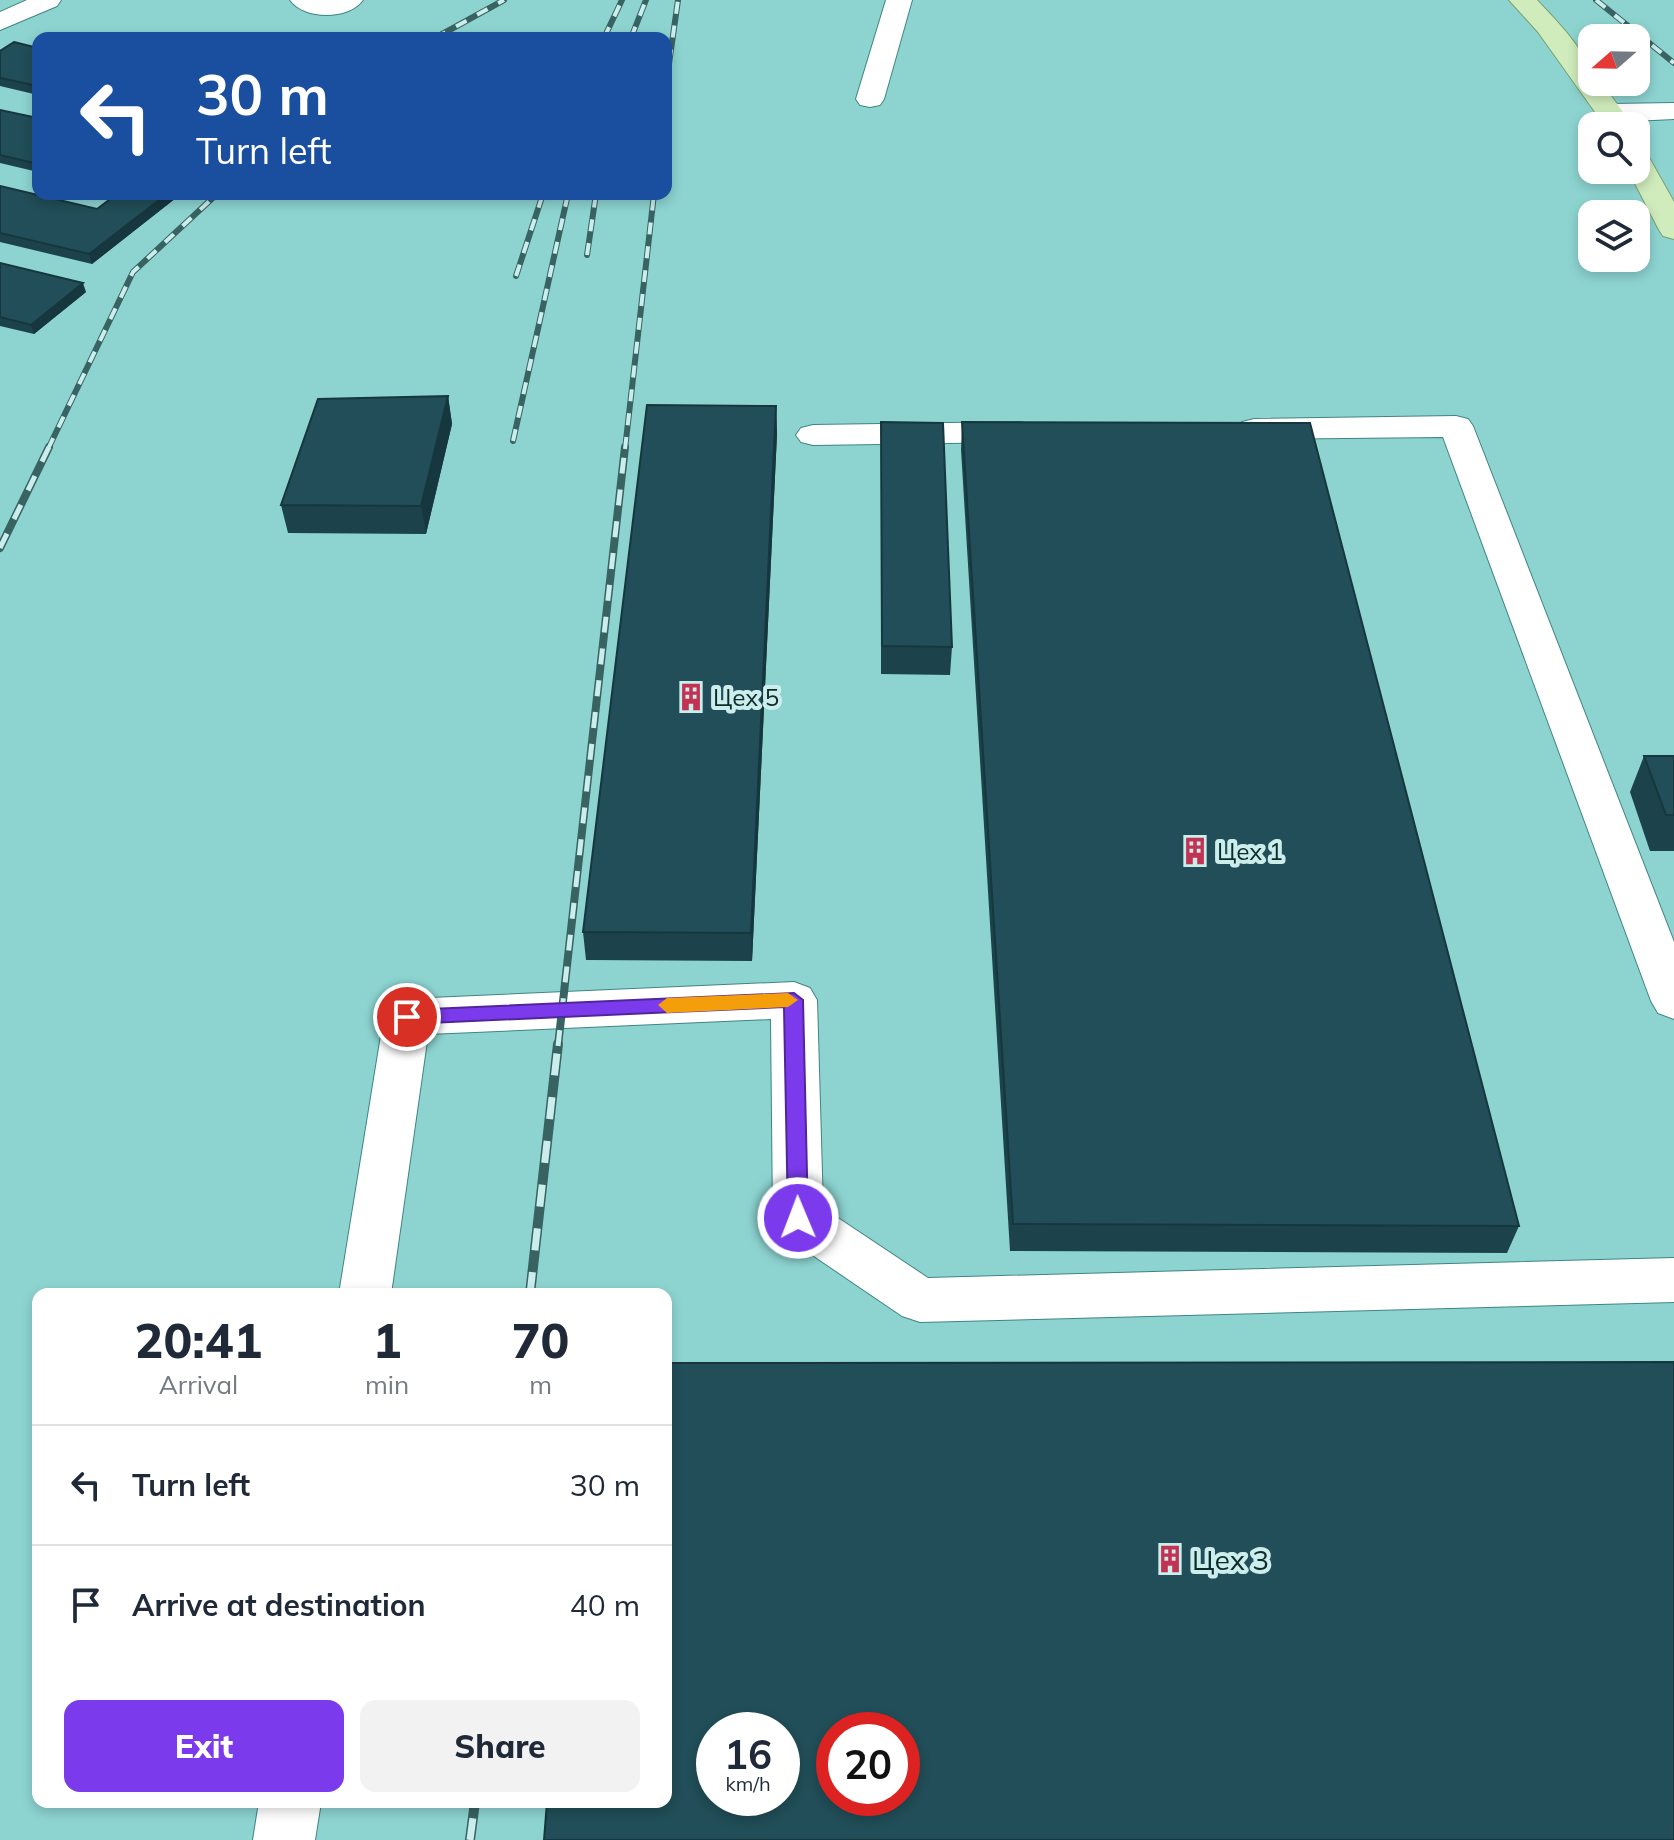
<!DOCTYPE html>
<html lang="en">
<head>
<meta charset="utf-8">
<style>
  body { margin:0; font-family:Mulish,sans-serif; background:#f2f2f3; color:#1f2937; height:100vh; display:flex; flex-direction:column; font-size:30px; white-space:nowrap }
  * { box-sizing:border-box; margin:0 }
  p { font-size:26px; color:#747a83 }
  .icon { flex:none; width:44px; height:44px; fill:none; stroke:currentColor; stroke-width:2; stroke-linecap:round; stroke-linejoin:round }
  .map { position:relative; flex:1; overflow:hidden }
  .side { position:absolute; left:32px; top:1288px; width:640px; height:520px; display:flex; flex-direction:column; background:#fff; border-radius:16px; box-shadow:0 4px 12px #0003 }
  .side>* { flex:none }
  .banner { position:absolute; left:32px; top:32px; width:640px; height:168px; border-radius:16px; box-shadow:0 4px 12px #0003; background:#1a4fa0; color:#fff; overflow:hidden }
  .needle { width:52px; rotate:250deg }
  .fabs { position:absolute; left:1578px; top:24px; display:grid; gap:16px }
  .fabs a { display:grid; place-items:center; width:72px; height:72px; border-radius:16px; background:#fff; box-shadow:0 4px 12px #0003; font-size:40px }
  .speed { position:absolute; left:696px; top:1712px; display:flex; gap:16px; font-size:40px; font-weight:700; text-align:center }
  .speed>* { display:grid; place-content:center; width:104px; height:104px; border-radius:50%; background:#fff; box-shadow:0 4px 12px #0003; line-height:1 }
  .speed small { font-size:20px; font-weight:400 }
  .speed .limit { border:12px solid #d22; background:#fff; color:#111 }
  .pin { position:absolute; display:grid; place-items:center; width:68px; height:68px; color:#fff; margin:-34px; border:4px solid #fff; border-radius:50%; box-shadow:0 2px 8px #0007 }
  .me { position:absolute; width:88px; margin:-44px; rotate:359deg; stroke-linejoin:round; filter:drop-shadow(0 0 6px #0008) }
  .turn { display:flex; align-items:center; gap:28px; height:168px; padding:0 32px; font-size:36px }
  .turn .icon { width:104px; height:104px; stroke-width:2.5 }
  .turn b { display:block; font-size:56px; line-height:68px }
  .eta { display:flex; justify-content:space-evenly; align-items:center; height:136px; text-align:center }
  .eta b { font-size:48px; font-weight:800; line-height:56px }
  .button { display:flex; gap:16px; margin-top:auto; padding:16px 32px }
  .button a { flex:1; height:92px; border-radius:16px; background:#7c3aed; color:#fff; font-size:32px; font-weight:800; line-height:92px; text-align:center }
  .button a+a { background:#f2f2f3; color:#1f2937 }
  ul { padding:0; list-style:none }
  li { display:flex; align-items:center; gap:24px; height:120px; padding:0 32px; border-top:2px solid #e0e1e3 }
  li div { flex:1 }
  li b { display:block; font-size:30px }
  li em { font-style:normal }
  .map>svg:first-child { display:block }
</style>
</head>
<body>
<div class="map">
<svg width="1674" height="1840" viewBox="0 0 1674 1840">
  <rect width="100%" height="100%" fill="#8dd4d1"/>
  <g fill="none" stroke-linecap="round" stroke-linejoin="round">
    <defs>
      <path id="minor" d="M27,0H61L57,6L0,30V12Z
        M290,0H363C349,20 304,20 290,0Z
        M886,0H912L884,99L880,105L870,107L860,105L856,99Z
        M1674,103V119L1612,122L1602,119L1598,113L1602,107L1612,104Z
        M1456,416L1468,419L1473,426L1674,942V1019L1658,1013L1651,1001L1443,437L1254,439L1242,436L1237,429L1242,422L1254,419Z
        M1021,422L1033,425L1038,432L1033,439L1021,442L813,445L801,442L796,435L801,428L813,425Z
        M794,982L810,988L817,1000L823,1208L928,1278L1674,1258V1302L920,1322L902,1316L780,1233L773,1218L771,1019L428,1034L391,1294H339L384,1017L391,1004L407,999Z
        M259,1802H321L315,1840H253Z"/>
      <path id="major" d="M1509,0H1537C1555,19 1592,56 1592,82H1601L1633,126H1605L1538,32Z
        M1636,149L1646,152L1674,202V239L1663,236L1659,230L1628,170H1636Z"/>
    </defs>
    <use href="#minor" stroke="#3f8583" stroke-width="2"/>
    <use href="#major" stroke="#77a16c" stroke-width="2"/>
    <use href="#minor" fill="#fff" fill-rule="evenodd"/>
    <use href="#major" fill="#d0ecbc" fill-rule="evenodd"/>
    <defs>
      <path id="rail-far2" d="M1596,0L1674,63
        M435,38L504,0
        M604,38L622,0
        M631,38L646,0
        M666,85L678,0
        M587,255L596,194
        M516,276L543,194
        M513,441L568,194
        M48,449L133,272L217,194
        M625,449L654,194"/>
      <path id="rail-far1" d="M0,548L49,447
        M558,1046L625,447"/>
      <path id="rail" d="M530,1294L558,1044
        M470,1840L475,1802"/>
    </defs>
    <use href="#rail-far2" stroke="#386362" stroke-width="6"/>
    <use href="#rail-far1" stroke="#386362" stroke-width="8"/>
    <use href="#rail" stroke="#386362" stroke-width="10"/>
    <use href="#rail-far2" stroke="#cbedec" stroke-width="4" stroke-dasharray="12" stroke-linecap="butt"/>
    <use href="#rail-far1" stroke="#cbedec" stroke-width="5" stroke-dasharray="16" stroke-linecap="butt"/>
    <use href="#rail" stroke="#cbedec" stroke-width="7" stroke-dasharray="22" stroke-linecap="butt"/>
  </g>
  <path fill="#1c434c" d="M38,48V95L0,86V51Z
    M0,110L38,118V172L0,163Z
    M0,186L97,209L117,194H181L92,264L0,242Z
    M0,263L86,292L34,334L0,326Z
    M448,396L452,424L426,534L288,533L281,505Z
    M776,406L777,434L752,961L586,960L583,932Z
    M881,422L952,647L950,675L881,674Z
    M962,422L1519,1226L1507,1253L1010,1251L961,450Z
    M1644,756H1674V851H1650L1630,792Z"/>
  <path fill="#17373e" d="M167,194H181L92,264L89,254Z
    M83,283L86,292L34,334L31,325Z
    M448,396L452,424L426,534L421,506Z
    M776,406L777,434L752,961L751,933Z"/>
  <path fill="#214e58" stroke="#17373e" stroke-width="2" fill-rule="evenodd" d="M14,42L38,48V86L0,78V51Z
    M0,110L38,118V164L0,155Z
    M0,186L97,209L117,194H167L89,254L0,233Z
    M0,263L83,283L31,325L0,317Z
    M448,396L421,506L281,505L318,399Z
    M647,405L776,406L751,933L583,932Z
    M881,422L943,423L952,647L882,646Z
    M962,422L1310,423L1519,1226L1013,1224Z
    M1644,756H1674V815H1666Z
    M1674,1362V1840H544L547,1802H666V1363ZM714,1730H782V1798H714ZM834,1730H902V1798H834Z"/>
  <path fill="#7c3aed" stroke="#51269a" stroke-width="2" d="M794,993L803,1000L808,1218L805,1224L798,1227L791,1224L788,1218L784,1007L407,1024L400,1022L397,1017L400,1012L407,1010Z"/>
  <path fill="#f59e0b" d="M788,993L798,1000L788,1007L667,1013L658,1005L667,998Z"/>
  <defs>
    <symbol id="building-bare" viewBox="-9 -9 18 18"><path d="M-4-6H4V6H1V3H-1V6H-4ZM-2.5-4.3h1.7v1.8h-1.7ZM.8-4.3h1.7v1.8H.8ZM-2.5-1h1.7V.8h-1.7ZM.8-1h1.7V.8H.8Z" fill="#c23252" stroke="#cbedec" stroke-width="2.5" paint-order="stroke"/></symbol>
  </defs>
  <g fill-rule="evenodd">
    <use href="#building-bare" x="671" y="677" width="40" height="40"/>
    <use href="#building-bare" x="1175" y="831" width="40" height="40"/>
    <use href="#building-bare" x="1150" y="1539" width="40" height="40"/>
  </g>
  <g text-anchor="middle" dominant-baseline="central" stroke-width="8" stroke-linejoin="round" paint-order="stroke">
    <g font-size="24" fill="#0d2b2b" stroke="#cbedec" text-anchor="start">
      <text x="713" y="697">Цех 5</text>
      <text x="1217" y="851">Цех 1</text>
    </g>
    <g font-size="28" fill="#0d2b2b" stroke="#cbedec" text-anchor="start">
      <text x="1192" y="1559">Цех 3</text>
    </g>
  </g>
</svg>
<div class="fabs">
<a><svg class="needle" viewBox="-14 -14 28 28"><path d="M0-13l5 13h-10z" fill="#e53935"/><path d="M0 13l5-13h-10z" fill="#747a83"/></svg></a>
<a><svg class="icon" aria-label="search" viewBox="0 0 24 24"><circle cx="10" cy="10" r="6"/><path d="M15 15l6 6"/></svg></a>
<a><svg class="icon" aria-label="layers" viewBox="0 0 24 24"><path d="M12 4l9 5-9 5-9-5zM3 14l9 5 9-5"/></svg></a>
</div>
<div class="speed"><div>16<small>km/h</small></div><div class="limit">20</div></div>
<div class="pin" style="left:407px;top:1017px;background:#d93025"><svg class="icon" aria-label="arrive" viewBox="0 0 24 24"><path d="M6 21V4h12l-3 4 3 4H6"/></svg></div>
<svg class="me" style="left:798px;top:1218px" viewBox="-20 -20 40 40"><circle r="17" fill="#7c3aed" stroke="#fff" stroke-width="3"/><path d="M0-11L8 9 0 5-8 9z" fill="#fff"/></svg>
<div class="banner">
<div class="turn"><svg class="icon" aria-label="left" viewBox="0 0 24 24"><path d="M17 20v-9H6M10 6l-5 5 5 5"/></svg><div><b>30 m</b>Turn left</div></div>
</div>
<section class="side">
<div class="eta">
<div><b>20:41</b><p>Arrival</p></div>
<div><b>1</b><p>min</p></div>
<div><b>70</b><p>m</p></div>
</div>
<ul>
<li><svg class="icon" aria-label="left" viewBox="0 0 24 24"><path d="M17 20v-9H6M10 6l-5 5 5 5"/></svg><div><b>Turn left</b></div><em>30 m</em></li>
<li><svg class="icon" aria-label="arrive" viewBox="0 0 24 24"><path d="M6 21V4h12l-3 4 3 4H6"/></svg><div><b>Arrive at destination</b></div><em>40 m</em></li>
</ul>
<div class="button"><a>Exit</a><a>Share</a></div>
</section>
</div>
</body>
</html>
